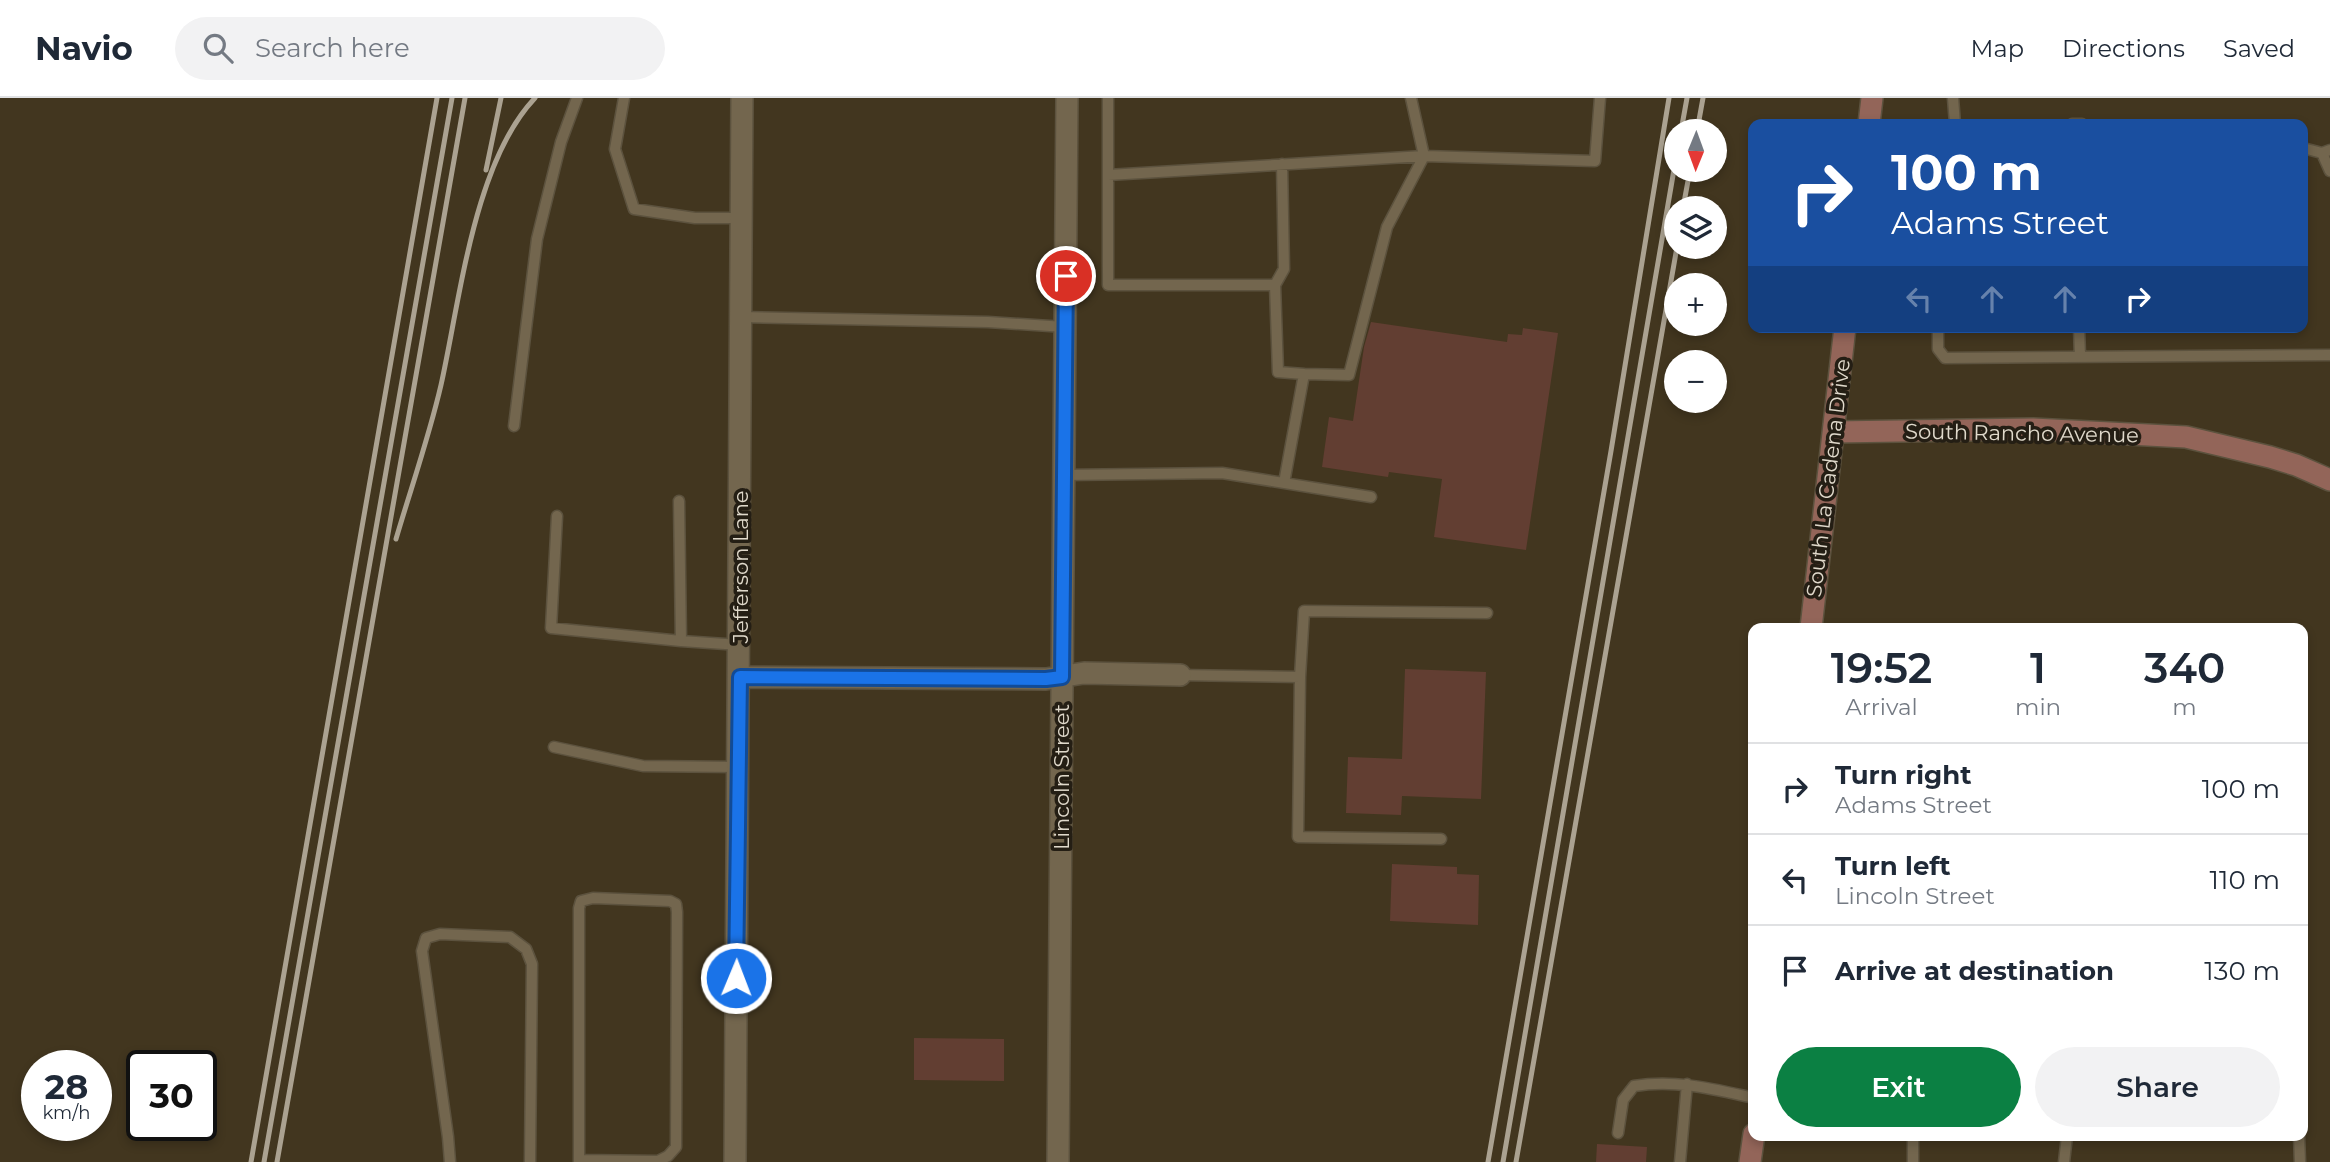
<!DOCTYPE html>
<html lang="en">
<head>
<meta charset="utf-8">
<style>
  body { margin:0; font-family:Montserrat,sans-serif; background:#f2f2f3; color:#1f2937; height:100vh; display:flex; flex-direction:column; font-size:26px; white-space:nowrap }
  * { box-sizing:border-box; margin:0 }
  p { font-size:23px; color:#747a83 }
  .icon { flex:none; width:38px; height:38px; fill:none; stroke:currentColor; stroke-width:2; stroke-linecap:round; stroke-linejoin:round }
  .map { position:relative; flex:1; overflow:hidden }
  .sheet { position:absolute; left:1748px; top:525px; width:560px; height:518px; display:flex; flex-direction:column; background:#fff; border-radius:14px; box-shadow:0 4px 10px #0003 }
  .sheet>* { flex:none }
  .top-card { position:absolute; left:1748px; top:21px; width:560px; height:214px; border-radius:14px; box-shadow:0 4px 10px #0003; background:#1a4fa0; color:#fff; overflow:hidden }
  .needle { width:46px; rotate:181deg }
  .tools { position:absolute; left:1664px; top:21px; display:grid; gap:14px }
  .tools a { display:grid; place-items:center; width:63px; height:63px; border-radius:50%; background:#fff; box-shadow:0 4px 10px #0003; font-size:35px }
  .speed { position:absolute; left:21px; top:952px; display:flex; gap:14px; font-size:35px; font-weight:700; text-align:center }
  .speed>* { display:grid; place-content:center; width:91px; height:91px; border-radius:50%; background:#fff; box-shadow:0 4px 10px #0003; line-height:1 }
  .speed small { font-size:18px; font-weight:400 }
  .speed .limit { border:4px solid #111; border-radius:10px; background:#fff; color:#111 }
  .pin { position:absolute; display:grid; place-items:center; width:60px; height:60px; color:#fff; margin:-30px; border:4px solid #fff; border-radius:50%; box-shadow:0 2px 7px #0007 }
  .me { position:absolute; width:77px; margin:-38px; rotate:1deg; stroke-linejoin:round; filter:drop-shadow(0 0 5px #0008) }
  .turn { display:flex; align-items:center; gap:24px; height:147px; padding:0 28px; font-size:32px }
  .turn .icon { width:91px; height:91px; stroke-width:2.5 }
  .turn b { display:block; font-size:49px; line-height:60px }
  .lanes { display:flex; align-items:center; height:66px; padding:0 28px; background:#0003; justify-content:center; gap:35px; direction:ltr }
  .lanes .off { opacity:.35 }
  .eta { display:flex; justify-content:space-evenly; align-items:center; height:119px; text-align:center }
  .eta b { font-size:42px; font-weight:600; line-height:49px }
  .cta { display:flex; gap:14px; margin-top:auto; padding:14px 28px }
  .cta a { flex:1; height:80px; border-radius:42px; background:#0b8043; color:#fff; font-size:28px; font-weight:600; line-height:80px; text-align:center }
  .cta a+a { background:#f2f2f3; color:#1f2937 }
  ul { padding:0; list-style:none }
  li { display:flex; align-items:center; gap:21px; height:91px; padding:0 28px; border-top:2px solid #e0e1e3 }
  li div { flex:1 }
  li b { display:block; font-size:26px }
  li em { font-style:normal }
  header { display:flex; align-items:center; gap:42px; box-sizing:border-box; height:98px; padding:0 35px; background:#fff; border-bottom:2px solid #e0e1e3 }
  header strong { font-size:33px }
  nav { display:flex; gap:38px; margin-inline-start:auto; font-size:24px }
  .search { width:490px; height:63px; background:#f2f2f3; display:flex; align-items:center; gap:18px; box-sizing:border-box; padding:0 24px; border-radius:38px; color:#747a83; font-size:26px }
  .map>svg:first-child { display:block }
</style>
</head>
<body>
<header>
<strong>Navio</strong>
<div class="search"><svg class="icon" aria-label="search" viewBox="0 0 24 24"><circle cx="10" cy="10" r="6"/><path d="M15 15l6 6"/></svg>Search here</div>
<nav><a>Map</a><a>Directions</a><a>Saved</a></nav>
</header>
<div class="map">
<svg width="2330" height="1064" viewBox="0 0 2330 1064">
  <rect width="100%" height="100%" fill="#42361f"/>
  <path fill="#623e32" d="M1371,224L1507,244L1508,236L1522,237L1523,230L1558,235L1526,452L1434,439L1442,381L1389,374L1388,379L1322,369L1329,319L1353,323L1364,249Z
    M1405,571L1486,574L1481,701L1402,698L1401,717L1346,715L1348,659L1402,661Z
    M1392,766L1457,769V776L1479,777L1478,827L1390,823Z
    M914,940L1004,941V983L914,982Z
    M1597,1046L1647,1049L1646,1064H1596Z"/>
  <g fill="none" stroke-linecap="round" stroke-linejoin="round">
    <defs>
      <path id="lane" d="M624,0L615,51L634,111L695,120H742
        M1108,0V77L1424,58L1595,63L1600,0
        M1953,0L1955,26
        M2072,26H2082
        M2303,50L2322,55L2330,52
        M2322,55L2330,73
        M1108,77V187H1275L1278,274L1304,276
        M1275,187L1284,171L1282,66
        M741,219L988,224L1065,229
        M1938,229V251L1945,260L2330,257
        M2079,229L2080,259
        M514,328L537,141L561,44L577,0
        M1064,377L1222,375L1371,399
        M1284,385L1304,276L1349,277L1387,129L1424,58L1411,0
        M679,403L681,543L740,547
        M557,418L551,530L681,543
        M1180,577L1300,579L1298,739L1441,741
        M1300,579L1304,513L1487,515
        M554,649L643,668L738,669
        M1618,1035L1623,1002L1634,988C1675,981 1713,991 1754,1000
        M2299,1038L2300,1064
        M1913,1040V1064
        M450,1064L448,1039L422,853L426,840L440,836L510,839L526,851L532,866L530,1064
        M579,1064V810L581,803L593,800L670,803L676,806L677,814L676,1049L668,1058L658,1063L579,1062
        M1680,1064L1687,986
        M2064,1064L2067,1038"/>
      <path id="street" d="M740,579L1046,581L1084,575L1180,577
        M735,1064L742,0
        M1058,1064L1067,0"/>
      <path id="secondary" d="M1869,26L1872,0
        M1834,334L2033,331L2186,339L2270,359L2296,367L2330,382
        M1811,530L1845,229
        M1750,1064L1754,1036"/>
    </defs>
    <use href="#lane" stroke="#5c523e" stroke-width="13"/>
    <use href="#street" stroke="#5c523e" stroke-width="24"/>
    <use href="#secondary" stroke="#5c523e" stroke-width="24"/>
    <use href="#lane" stroke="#73664e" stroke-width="10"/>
    <use href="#street" stroke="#73664e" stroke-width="21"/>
    <use href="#secondary" stroke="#936559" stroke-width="21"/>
    <path stroke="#aba291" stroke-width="5" d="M1681,33L1687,0
      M1697,33L1703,0
      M486,72L501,0
      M1683,110L1690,72
      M396,441C411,390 429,339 441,287C460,202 474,64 535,0
      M251,1064L437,0
      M264,1064L452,0
      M277,1064L465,0
      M1488,1064L1611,353L1669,0
      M1503,1064L1676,60
      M1516,1064L1677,149"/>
  </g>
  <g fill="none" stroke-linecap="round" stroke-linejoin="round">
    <defs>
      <path id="route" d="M736,880L740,579L1046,581L1062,579L1066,178"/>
    </defs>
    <use href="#route" stroke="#114b97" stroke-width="18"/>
    <use href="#route" stroke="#1a73e8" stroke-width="12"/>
  </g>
  <g text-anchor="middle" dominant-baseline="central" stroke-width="7" stroke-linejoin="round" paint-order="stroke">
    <g font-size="21" fill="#e0d9cb" stroke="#241e14">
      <text transform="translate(2022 335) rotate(1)">South Rancho Avenue</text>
      <text transform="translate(1828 380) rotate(-83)">South La Cadena Drive</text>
      <text transform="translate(740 469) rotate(-90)">Jefferson Lane</text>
      <text transform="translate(1061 679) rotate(-90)">Lincoln Street</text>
    </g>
  </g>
</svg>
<div class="tools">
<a><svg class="needle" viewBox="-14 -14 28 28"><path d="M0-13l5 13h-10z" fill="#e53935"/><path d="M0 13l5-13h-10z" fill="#747a83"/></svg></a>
<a><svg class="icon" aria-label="layers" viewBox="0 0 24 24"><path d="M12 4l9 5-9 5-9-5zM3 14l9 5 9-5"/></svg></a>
<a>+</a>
<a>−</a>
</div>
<div class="speed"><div>28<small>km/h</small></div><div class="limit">30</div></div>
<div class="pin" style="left:1066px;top:178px;background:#d93025"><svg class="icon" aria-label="arrive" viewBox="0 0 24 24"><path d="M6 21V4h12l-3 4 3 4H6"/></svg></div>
<svg class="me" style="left:736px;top:880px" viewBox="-20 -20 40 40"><circle r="17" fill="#1a73e8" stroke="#fff" stroke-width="3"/><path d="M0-11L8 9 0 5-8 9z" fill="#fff"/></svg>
<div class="top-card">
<div class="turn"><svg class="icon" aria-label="right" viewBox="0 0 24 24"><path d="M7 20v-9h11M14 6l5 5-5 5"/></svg><div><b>100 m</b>Adams Street</div></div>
<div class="lanes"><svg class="icon off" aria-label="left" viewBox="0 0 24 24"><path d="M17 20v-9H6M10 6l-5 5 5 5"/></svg><svg class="icon off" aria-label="ahead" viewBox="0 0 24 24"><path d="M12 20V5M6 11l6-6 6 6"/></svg><svg class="icon off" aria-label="ahead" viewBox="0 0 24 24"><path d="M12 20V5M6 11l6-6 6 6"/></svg><svg class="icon" aria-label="right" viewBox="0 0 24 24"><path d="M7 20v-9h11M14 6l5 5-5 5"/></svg></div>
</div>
<section class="sheet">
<div class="eta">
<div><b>19:52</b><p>Arrival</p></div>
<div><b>1</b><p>min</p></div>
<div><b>340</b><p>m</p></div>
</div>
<ul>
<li><svg class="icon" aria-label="right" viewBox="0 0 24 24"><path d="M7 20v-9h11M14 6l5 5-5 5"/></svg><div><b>Turn right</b><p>Adams Street</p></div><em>100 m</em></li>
<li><svg class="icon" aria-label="left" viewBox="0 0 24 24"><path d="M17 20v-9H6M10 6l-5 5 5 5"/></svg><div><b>Turn left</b><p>Lincoln Street</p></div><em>110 m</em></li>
<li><svg class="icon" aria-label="arrive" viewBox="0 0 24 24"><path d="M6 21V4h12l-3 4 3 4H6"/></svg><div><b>Arrive at destination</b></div><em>130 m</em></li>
</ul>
<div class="cta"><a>Exit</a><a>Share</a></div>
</section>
</div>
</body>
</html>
